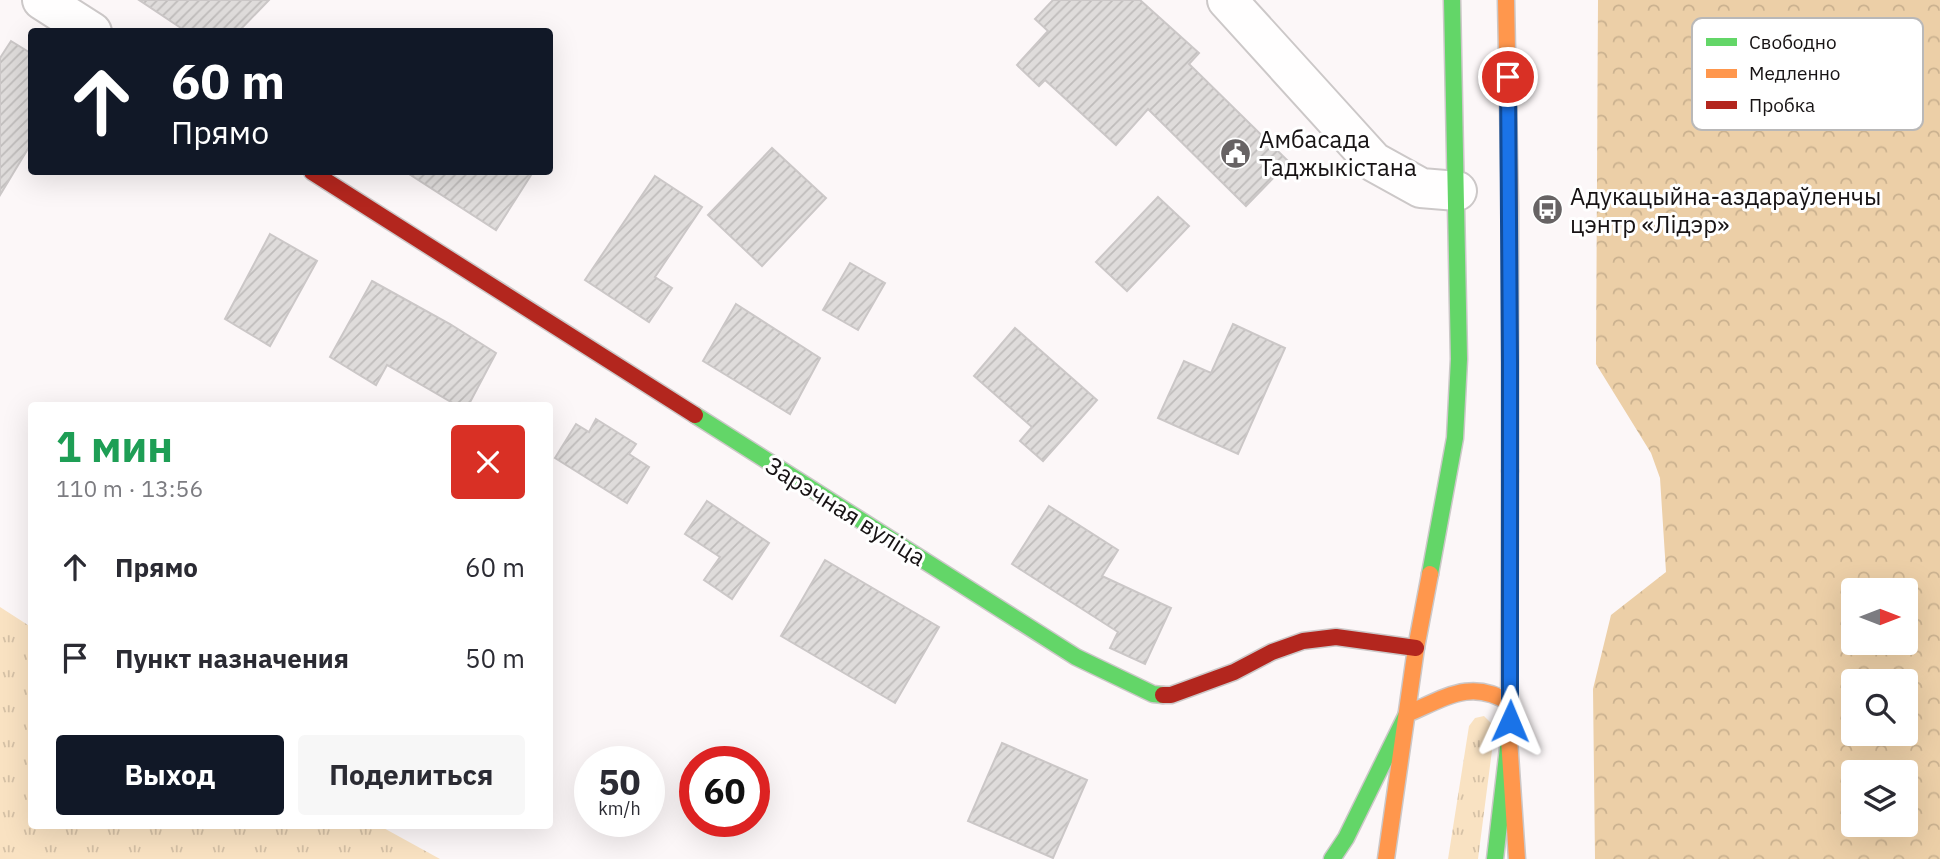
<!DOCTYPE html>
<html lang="ru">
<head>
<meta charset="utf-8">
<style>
  body { margin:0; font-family:"IBM Plex Sans",sans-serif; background:#f7f7f7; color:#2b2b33; height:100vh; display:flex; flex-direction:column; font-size:26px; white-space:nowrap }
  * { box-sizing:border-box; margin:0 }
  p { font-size:23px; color:#7c7c81 }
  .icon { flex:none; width:38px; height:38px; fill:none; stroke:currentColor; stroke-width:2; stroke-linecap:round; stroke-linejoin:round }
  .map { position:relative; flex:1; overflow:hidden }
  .panel { position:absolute; left:28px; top:402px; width:525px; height:427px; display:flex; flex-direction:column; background:#fff; border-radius:7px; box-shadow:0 7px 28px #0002 }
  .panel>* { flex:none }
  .banner { position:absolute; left:28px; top:28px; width:525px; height:147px; border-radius:7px; box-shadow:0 7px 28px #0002; background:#111827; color:#fff; overflow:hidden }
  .needle { width:46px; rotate:90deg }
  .buttons { position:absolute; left:1841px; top:578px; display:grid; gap:14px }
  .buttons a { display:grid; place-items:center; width:77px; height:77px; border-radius:7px; background:#fff; box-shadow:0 7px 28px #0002; font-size:35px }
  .speed { position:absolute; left:574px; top:746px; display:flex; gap:14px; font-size:35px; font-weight:700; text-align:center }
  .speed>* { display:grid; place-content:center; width:91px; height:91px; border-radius:50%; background:#fff; box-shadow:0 7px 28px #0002; line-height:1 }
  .speed small { font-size:18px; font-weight:400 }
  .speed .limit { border:10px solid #d22; background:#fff; color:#111 }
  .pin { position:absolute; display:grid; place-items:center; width:60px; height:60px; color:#fff; margin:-30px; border:4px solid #fff; border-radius:50%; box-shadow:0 2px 7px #0007 }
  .me { position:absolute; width:77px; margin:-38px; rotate:1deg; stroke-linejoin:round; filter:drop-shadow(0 0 5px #0008) }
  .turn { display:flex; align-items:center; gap:24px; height:147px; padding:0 28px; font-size:32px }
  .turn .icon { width:91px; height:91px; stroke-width:2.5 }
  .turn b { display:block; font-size:49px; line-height:60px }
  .round { display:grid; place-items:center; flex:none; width:74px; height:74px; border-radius:7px; background:#f7f7f7 }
  .headline { display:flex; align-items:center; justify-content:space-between; height:119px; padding:0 28px }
  h1 { font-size:42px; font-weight:700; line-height:52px; color:#1e9e55 }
  .primary-button { display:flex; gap:14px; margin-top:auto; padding:14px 28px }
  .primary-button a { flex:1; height:80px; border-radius:7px; background:#111827; color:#fff; font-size:28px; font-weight:700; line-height:80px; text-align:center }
  .primary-button a+a { background:#f7f7f7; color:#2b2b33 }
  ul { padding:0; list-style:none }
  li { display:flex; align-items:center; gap:21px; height:91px; padding:0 28px }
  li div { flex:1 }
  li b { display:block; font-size:26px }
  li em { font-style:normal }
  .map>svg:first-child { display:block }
</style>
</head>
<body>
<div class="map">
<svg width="1940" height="859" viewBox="0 0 1940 859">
  <defs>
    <pattern id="grass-tufts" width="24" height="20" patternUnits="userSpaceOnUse" patternTransform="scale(1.75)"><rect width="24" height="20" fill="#f9e2c2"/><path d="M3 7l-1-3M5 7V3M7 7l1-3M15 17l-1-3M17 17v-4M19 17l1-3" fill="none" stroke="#d5c1a6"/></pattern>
    <pattern id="forest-crowns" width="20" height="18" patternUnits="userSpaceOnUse" patternTransform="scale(1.75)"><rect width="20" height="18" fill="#eccfa7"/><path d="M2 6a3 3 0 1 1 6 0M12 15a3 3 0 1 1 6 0" fill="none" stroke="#cab18f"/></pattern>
    <pattern id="building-hatch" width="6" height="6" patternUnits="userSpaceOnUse" patternTransform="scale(1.75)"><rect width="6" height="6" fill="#dfdcdb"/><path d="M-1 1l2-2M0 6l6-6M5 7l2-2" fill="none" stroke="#bfbcbb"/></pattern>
  </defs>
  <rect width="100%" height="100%" fill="#fcf7f8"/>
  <path fill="url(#grass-tufts)" d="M0,607L31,627L32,826H380L440,859H0Z
    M1484,716L1495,727L1478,859H1448L1469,726L1475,718Z"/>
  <path fill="url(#forest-crowns)" fill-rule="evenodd" d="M1598,0H1940V859H1595L1593,689L1611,615L1666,572L1660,478L1651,453L1596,364ZM1853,590H1906V642H1853ZM1853,681H1906V733H1853ZM1853,772H1906V824H1853Z"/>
  <path fill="url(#building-hatch)" stroke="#cbc7c7" stroke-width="2" d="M139,0H269L238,32H187Z
    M1053,0H1140L1199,53L1189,64L1289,162L1246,206L1148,109L1116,145L1045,80L1039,86L1017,65L1048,31L1035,19Z
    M11,41L32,54V142L0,195V58Z
    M772,148L826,198L762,266L708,215Z
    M406,172H533L496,230Z
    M655,176L702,207L655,277L672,288L649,322L585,280Z
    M1158,197L1189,226L1127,291L1096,262Z
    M270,234L317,261L270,346L225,319Z
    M850,263L885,283L858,330L823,310Z
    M372,281L450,324L496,353L468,406H458L387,365L376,385L330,357Z
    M736,304L820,358L790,414L703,361Z
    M1233,324L1285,348L1238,454L1158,418L1184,361L1211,373Z
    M1015,328L1097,400L1043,461L1020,441L1032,427L974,376Z
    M596,419L636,444L629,454L649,467L627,503L555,458L576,424L589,432Z
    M707,501L769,543L732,599L704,580L720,557L685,534Z
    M1049,506L1118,550L1102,576L1171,608L1145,664L1110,648L1118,632L1012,564Z
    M825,560L939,627L895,703L781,636Z
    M1002,743L1087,780L1053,858L968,821Z"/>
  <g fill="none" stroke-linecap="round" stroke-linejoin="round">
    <defs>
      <path id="street" d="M42,0L92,32
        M1227,0L1374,162L1421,188L1457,191"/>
      <path id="fast" d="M695,415L1076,657L1153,694L1163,695
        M1430,574L1455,438L1459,359L1452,0
        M1332,859L1346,838L1407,714
        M1495,859L1509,739L1510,471"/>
      <path id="slow" d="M1506,0L1510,206V471
        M1407,714C1445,698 1471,678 1510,703
        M1509,739L1517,859
        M1386,859L1416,648L1430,574"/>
      <path id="jam" d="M312,172L695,415
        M1163,695H1171L1234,672L1272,652L1303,641L1336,637L1416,648"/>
    </defs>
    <use href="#street" stroke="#ccc8c8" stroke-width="42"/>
    <use href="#fast" stroke="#ccc8c8" stroke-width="19"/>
    <use href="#slow" stroke="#ccc8c8" stroke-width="19"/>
    <use href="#jam" stroke="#ccc8c8" stroke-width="19"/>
    <use href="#street" stroke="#fffefe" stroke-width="38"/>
    <use href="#fast" stroke="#63d668" stroke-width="16"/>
    <use href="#slow" stroke="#ff974d" stroke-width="16"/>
    <use href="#jam" stroke="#b3261e" stroke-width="16"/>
  </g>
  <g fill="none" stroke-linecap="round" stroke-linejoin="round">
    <defs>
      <path id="route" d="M1508,77L1510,362V721"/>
    </defs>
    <use href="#route" stroke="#114b97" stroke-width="18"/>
    <use href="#route" stroke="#1a73e8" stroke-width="12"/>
  </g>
  <defs>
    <symbol id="civic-disc" viewBox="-11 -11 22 22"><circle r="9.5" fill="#676364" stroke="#fff"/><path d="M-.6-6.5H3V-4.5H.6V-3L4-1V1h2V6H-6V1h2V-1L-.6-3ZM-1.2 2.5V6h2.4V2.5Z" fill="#fff"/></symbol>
    <symbol id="bus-disc" viewBox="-11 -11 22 22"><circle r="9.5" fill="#676364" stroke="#fff"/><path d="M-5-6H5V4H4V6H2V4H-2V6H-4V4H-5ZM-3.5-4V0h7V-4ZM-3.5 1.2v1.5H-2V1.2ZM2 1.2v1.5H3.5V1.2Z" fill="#fff"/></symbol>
  </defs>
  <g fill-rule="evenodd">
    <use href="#civic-disc" x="1218" y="136" width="35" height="35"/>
    <use href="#bus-disc" x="1530" y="192" width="35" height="35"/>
  </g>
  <g text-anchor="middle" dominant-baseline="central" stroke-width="6" stroke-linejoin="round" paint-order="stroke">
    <g font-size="24" fill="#171314" stroke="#fff" text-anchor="start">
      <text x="1259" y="139">Амбасада<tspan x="1259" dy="28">Таджыкістана</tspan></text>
      <text x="1570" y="196">Адукацыйна-аздараўленчы<tspan x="1570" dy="28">цэнтр «Лідэр»</tspan></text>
    </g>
    <g font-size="24" fill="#171314" stroke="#fff">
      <text transform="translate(846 511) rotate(32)">Зарэчная вуліца</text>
    </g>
  </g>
  <rect x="1692" y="18" width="231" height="112" rx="10" fill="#fff" stroke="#b9b8b8" stroke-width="2"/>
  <rect x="1706" y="38" width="31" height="8" fill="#63d668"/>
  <rect x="1706" y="69" width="31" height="9" fill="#ff974d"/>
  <rect x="1706" y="101" width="31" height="8" fill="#b3261e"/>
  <g font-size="19" fill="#171314">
    <text x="1749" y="49">Свободно</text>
    <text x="1749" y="80">Медленно</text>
    <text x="1749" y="112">Пробка</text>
  </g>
</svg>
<div class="buttons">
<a><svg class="needle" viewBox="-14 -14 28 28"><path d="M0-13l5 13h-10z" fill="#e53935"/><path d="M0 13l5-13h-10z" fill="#7c7c81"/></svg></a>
<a><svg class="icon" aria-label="search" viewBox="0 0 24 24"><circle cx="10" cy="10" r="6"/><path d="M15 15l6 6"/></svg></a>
<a><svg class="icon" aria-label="layers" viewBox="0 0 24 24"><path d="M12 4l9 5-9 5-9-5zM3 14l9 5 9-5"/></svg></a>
</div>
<div class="speed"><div>50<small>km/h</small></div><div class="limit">60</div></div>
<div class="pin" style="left:1508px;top:77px;background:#d93025"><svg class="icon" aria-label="arrive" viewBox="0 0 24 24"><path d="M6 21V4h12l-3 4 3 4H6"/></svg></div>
<svg class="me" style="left:1510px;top:721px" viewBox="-20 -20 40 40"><path d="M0-17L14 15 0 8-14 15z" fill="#1a73e8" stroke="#fff" stroke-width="4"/></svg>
<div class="banner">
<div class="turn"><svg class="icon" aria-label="ahead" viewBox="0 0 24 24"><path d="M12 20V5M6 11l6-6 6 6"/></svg><div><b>60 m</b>Прямо</div></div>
</div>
<section class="panel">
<div class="headline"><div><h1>1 мин</h1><p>110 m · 13:56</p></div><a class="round" style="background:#d93025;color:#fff"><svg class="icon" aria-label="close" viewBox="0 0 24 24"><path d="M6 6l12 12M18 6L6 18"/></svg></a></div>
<ul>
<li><svg class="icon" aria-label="ahead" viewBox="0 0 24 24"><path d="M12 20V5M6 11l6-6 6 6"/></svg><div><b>Прямо</b></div><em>60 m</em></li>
<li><svg class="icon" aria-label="arrive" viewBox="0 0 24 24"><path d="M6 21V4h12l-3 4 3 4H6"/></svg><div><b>Пункт назначения</b></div><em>50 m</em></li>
</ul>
<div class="primary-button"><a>Выход</a><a>Поделиться</a></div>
</section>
</div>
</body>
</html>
